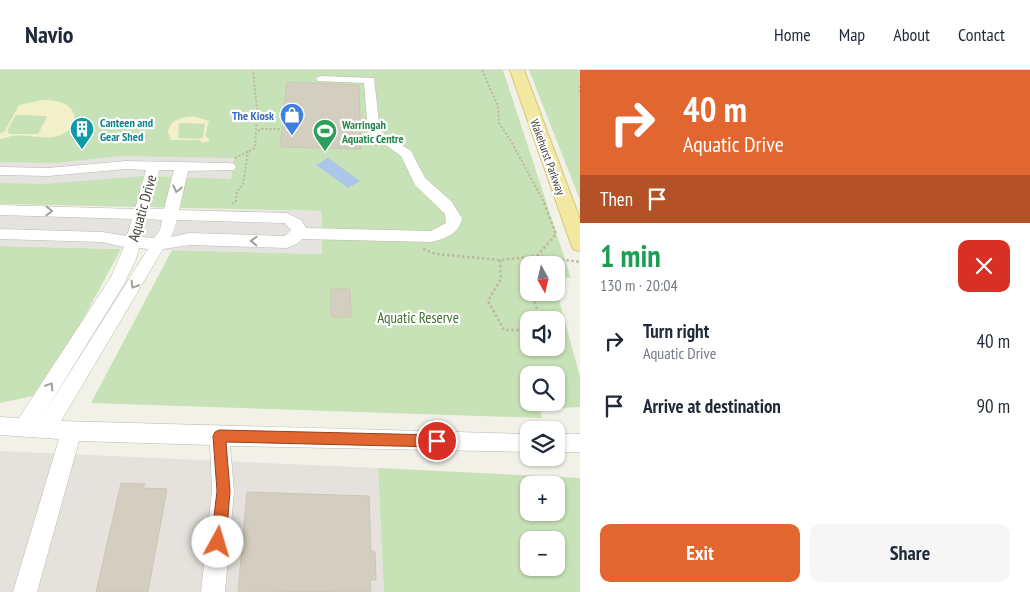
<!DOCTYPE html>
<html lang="en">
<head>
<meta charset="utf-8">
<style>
  body { margin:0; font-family:"PT Sans Narrow",sans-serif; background:#f6f6f7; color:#1f2937; height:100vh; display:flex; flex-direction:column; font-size:19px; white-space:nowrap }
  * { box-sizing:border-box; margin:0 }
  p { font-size:16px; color:#747a83 }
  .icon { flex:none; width:28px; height:28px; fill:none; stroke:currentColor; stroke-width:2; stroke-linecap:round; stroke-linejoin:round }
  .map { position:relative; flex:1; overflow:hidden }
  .details { display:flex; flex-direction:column; background:#fff; width:450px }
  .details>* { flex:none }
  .hud { background:#e26630; color:#fff; overflow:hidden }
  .needle { width:32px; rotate:172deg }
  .controls { position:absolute; left:520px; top:186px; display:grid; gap:10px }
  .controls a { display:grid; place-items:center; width:45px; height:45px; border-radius:10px; background:#fff; box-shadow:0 1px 4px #0004; font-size:25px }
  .pin { position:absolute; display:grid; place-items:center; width:42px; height:42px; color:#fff; margin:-21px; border:2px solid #fff; border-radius:50%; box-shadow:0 1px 5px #0007 }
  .me { position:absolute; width:55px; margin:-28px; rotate:6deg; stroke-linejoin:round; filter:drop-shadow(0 0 4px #0008) }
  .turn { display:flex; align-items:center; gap:18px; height:105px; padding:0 20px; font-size:22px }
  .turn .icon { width:65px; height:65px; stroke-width:2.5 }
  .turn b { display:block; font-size:35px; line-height:42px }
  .then { display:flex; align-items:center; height:48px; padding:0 20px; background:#0003; gap:10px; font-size:19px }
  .round { display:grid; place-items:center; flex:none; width:52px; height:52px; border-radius:10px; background:#f6f6f7 }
  .head { display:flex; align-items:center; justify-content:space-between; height:85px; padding:0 20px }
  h1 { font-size:30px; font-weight:700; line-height:38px; color:#1e9e55 }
  .action { display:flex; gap:10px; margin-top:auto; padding:10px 20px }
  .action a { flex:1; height:58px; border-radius:10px; background:#e26630; color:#fff; font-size:20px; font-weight:700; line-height:58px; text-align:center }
  .action a+a { background:#f6f6f7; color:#1f2937 }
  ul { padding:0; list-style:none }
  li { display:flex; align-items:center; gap:15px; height:65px; padding:0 20px }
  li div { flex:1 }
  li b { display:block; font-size:19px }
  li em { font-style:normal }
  header { display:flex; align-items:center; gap:30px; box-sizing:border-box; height:70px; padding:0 25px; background:#fff; border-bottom:1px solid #e0e1e3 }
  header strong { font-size:24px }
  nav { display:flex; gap:28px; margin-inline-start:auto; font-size:18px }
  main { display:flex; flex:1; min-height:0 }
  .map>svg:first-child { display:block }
</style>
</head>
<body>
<header>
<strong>Navio</strong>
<nav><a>Home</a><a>Map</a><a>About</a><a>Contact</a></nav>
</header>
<main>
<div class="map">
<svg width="580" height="522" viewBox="0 0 580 522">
  <rect width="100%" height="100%" fill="#f2f1e8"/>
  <path fill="#e5e2dd" d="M0,381L378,398L384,522H0Z"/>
  <path fill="#c7e2b6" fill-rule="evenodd" d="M0,0H503L571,208L556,207V195H529V222H556V218L580,307V337L540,339L542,348L91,333L172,180L322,184V141L0,134ZM529,250H556V278H529ZM529,305H556V332H529Z
    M529,0H580V130Z
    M0,176L121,179L81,253L33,326L0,333Z
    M378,398L580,408V522H384ZM529,415H556V442H529ZM529,470H556V498H529Z"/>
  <path fill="#f2f0c8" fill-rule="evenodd" d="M42,30C55,30 73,32 75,48C64,79 36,63 11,66C8,67 4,69 0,69V63L4,62L19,35ZM19,45L45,46L47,47L38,64H10L7,61L15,46Z
    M196,47L209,51L205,66L209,69V71L203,73L199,70H171L168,62C170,49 184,46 196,47ZM182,53L205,54L203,67L199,69L178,68L179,54Z"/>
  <path fill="#e4e3e0" d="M121,86L234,88L231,109L145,106L42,114L0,113V92L54,93Z
    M0,137L322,141V184L0,176Z"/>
  <path fill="#abc6e8" d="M328,88L360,111L348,118L316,95Z"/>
  <path fill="#d3cebf" stroke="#cdc6b3" d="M287,12L359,15L361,79L280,77Z
    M331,219H350L351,247H331Z
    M121,413L145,414L143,418L167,419L148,522H96Z
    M247,422L369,426L371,481L375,482L376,510H370L371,522L238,521Z"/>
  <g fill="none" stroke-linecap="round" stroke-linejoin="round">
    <defs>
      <path id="minor" d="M322,6L374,8L380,61L411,81L425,108L451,131L462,148C459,164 446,168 432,172L302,169L298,173L287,178L190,175L163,179L61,351L529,364V382L230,376L234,421L225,522H201L212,421L210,375L79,371L37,522H13L59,369L0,365V347L19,348L111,207L124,177L102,172L0,169V159L102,162L127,166L132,149L0,145V135L135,139L146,100L126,99L48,106L0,105V97L48,98L126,91L229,93L234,94L236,97L234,100L188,101L179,140L287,143L301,150L306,158L431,161L446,153L445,144L415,115L401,86L368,62L364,13L318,11L316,9L318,7ZM159,100H174L164,139H149ZM146,149L162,150L160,160L154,168L142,167ZM177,150L285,153L291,160L285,166L190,163L171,167ZM139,178L148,179L40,350L124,214L136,189Z
        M556,364H580V382H556Z"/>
      <path id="major" d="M510,0H524L580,149V181L573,179L571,174Z"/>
    </defs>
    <use href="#minor" stroke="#bdb9ac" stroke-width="1"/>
    <use href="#major" stroke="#d6c772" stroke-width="2"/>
    <path stroke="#bdb79f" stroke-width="2" stroke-dasharray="2 2" stroke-linecap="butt" d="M482,0L498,36L499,53L511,71L545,134
      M580,16V24
      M258,61L262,59H281
      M235,88L255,78L257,39L253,0
      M232,134L236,131L237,121L243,115L248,81"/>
    <path stroke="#bdb79f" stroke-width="2.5" stroke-dasharray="2.5 2.5" stroke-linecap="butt" d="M423,179L436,184L500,190L537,186L580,192
      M537,186L556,164L544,133
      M524,188L529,209
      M500,190L501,209L488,231L504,260H529
      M532,222L540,250"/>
    <use href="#minor" fill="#fff" fill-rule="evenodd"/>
    <use href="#major" fill="#f3e8a1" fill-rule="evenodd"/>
  </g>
  <defs><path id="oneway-chevron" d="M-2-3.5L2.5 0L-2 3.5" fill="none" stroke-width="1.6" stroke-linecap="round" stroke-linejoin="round" transform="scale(1.25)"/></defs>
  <g stroke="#a2a09c">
    <use href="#oneway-chevron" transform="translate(177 119) rotate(104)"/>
    <use href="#oneway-chevron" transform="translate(49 141) rotate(1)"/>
    <use href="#oneway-chevron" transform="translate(254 171) rotate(-178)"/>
    <use href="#oneway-chevron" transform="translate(134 215) rotate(122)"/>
    <use href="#oneway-chevron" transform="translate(50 316) rotate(-57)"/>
  </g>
  <path fill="#e26630" stroke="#93421f" d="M219,360L437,365L442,367L444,371L442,375L437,377L226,372L230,421L226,472L223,477L218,479L213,477L211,472L217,421L213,366L215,362Z"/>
  <defs>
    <symbol id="shop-pin" viewBox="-11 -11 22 30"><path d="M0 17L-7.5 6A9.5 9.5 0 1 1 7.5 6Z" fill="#3f7fe0" stroke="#fff"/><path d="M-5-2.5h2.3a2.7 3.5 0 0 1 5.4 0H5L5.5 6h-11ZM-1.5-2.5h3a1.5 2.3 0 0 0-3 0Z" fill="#fff"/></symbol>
    <symbol id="building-pin" viewBox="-11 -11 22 30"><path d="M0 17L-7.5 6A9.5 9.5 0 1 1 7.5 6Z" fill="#0f9aa8" stroke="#fff"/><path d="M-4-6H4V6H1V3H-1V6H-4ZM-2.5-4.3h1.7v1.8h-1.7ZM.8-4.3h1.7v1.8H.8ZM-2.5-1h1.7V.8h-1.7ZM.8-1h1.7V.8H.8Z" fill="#fff"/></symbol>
    <symbol id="stadium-pin" viewBox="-11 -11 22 30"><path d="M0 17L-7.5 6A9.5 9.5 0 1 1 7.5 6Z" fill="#2e9e5b" stroke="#fff"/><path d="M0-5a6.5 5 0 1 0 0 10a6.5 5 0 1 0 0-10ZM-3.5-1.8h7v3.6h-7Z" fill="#fff"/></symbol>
  </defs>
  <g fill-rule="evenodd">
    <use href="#shop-pin" x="278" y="31" width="28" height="38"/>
    <use href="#building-pin" x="68" y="45" width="28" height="38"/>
    <use href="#stadium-pin" x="311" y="47" width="28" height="38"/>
  </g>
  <g text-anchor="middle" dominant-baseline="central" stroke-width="4.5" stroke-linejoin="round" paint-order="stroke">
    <g font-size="12" font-weight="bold" fill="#366cbe" stroke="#fff" text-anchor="end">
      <text x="274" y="45">The Kiosk</text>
    </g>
    <g font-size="12" font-weight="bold" fill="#0d838f" stroke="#fff" text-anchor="start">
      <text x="100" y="52">Canteen and<tspan x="100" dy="14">Gear Shed</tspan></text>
    </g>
    <g font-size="12" font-weight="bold" fill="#27864d" stroke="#fff" text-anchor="start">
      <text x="342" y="54">Warringah<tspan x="342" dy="14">Aquatic Centre</tspan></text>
    </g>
    <g font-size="12" fill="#454238" stroke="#fff">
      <text transform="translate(548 87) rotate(70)">Wakehurst Parkway</text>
    </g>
    <g font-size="15" fill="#454238" stroke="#fff">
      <text transform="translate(142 138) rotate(-74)">Aquatic Drive</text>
    </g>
    <g font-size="15" fill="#407031" stroke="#fff">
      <text x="418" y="247">Aquatic Reserve</text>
    </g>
  </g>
</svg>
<div class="controls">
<a><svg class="needle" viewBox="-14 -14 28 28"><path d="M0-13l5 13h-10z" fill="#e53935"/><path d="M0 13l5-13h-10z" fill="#747a83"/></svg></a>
<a><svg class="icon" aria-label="sound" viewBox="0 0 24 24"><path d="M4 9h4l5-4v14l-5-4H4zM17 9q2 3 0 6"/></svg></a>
<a><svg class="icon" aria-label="search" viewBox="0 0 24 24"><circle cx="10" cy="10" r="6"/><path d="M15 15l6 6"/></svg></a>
<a><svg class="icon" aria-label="layers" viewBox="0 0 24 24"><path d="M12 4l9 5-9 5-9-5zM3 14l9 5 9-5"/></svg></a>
<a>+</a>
<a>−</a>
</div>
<div class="pin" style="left:437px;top:371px;background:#d93025"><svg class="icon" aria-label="arrive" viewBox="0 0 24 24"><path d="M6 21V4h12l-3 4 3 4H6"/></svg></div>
<svg class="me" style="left:218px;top:472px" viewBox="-20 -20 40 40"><circle r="19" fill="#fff"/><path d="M0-13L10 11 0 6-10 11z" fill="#e26630"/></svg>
</div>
<section class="details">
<div class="hud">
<div class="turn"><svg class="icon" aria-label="right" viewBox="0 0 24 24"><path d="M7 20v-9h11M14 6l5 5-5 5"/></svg><div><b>40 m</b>Aquatic Drive</div></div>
<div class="then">Then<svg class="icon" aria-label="arrive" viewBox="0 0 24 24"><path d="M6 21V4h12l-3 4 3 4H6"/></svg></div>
</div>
<div class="head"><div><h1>1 min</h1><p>130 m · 20:04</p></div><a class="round" style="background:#d93025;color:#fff"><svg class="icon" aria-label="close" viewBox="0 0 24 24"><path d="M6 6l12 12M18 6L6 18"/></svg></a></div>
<ul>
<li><svg class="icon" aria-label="right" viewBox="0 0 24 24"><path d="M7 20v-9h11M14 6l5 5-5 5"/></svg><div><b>Turn right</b><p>Aquatic Drive</p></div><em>40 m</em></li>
<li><svg class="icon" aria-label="arrive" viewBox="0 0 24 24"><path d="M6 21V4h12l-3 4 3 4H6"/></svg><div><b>Arrive at destination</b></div><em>90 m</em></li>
</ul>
<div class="action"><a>Exit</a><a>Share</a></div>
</section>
</main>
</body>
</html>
